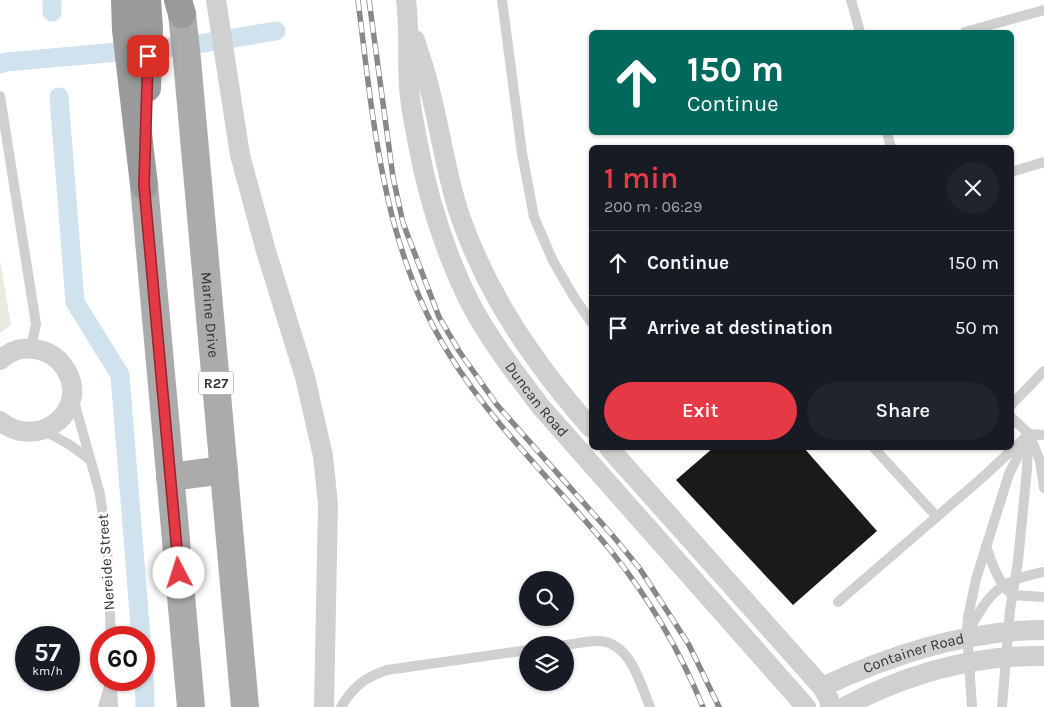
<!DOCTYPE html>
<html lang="en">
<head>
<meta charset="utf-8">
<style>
  body { margin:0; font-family:Karla,sans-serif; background:#20242c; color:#f1f3f6; height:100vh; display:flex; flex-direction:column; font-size:19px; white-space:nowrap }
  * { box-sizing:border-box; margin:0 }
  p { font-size:16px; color:#9ea1a6 }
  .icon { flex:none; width:28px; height:28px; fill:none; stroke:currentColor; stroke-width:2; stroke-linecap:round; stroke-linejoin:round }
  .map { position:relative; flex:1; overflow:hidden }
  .sheet { position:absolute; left:589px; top:145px; width:425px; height:305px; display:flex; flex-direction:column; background:#171b24; border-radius:8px; box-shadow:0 1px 4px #0004 }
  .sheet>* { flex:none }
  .banner { position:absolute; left:589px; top:30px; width:425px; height:105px; border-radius:8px; box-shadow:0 1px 4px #0004; background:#00695c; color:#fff; overflow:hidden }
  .buttons { position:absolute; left:519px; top:571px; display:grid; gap:10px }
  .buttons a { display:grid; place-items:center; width:55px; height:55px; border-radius:50%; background:#171b24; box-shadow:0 1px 4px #0004; font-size:25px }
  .speed { position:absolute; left:15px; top:626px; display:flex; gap:10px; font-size:25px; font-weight:700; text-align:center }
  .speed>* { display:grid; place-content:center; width:65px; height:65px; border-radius:50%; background:#171b24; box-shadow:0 1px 4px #0004; line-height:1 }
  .speed small { font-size:12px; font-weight:400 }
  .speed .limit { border:8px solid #d22; background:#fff; color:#111 }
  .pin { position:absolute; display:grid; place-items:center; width:42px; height:42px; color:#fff; margin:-21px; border-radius:10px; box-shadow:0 2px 8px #0006 }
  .me { position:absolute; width:55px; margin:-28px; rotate:355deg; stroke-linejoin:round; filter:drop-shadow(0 0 4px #0008) }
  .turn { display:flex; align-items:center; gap:18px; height:105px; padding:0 15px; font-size:22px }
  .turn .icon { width:65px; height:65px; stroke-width:2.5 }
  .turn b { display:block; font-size:35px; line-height:42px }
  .round { display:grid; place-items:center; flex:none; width:52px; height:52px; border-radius:26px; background:#20242c }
  .overview { display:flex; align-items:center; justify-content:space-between; height:85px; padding:0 15px }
  h1 { font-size:30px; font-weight:600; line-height:38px; color:#e63946 }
  .primary-button { display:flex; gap:10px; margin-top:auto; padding:10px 15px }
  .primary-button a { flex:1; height:58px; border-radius:30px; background:#e63946; color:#fff; font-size:20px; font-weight:600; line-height:58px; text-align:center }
  .primary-button a+a { background:#20242c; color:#f1f3f6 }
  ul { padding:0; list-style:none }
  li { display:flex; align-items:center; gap:15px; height:65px; padding:0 15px; border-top:1px solid #363941 }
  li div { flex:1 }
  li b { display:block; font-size:19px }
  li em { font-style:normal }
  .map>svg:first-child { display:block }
</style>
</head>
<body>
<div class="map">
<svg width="1044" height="707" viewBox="0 0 1044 707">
  <rect width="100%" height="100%" fill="#fff"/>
  <path fill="#e6ecdf" d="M0,260L11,325L0,333Z"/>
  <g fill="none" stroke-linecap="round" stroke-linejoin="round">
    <path stroke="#cfe2ee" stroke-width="19" d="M52,12V0
      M0,64L6,62L186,46L276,31
      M59,97L75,302L120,375L141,638
      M144,671L145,707"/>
  </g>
  <path fill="#1a1a1a" d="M713,448H804L877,531L793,605L676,480Z
    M528,589V605H523L522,590Z"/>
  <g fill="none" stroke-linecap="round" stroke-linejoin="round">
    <path stroke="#d0d0d0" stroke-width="10" d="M502,0L522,153L534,217L553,261L574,297L591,322
      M851,0L860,32
      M965,32L1044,10
      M0,96L36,324L31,348
      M887,132L891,148
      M1011,172L1044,162
      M74,401L100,494L107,547L111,638
      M1011,405L1044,371
      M1011,417L1029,434L1040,461L1044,488
      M43,430L70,445L89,459
      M874,448L937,517
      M986,546C992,564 998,582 1012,595L1044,597
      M838,602L983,477L1029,434L1044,435
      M969,630C990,592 1000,580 1044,572
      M565,645C576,644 589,640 600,641C631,644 640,683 650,707
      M112,686L113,707
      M103,707L111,680
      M341,707C353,687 365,677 387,670L528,650
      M972,707L967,633L968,617L976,579L1009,474L1029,434
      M1002,707L1010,610L1018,561L1027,469L1028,438"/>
    <g stroke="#d0d0d0" stroke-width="20">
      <path d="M216,0L240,155L266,251L305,377L323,456L328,504L324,707"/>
      <path id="s1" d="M406,0C410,29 407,58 409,87C410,104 414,122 417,139C427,195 444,250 469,301C489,339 515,373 541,407L806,707"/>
      <path d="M415,40C419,54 425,69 428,83C440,126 445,170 459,213C487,295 534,363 591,428"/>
      <path d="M0,360C11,350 25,346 39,350C49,352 58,358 64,367C93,408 39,453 0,421"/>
      <path d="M609,448L822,687L829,699L830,707"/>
    </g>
    <g stroke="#ababab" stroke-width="28">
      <path id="s2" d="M182,14L187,60L245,707"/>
      <path d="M144,185L191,707"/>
      <path d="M170,477L224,470"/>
    </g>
    <path stroke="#9a9a9a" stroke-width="28" d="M125,0L126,30L144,185
      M147,0L149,29L147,88
      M178,0L182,14"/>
    <defs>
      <path id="rail" d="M358,0C373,120 383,249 449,354C494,427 557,485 611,551C649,598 680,651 703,707
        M369,0L393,177L403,223L439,317L459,351L497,405L613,536L640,569L689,645L719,707"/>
    </defs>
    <use href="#rail" stroke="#888" stroke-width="5.5"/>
    <use href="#rail" stroke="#fff" stroke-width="4" stroke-dasharray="11" stroke-linecap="butt"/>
    <g stroke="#d0d0d0" stroke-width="20">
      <path id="s3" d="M822,687C892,654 966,630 1044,630"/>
      <path d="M844,707C906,674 974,655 1044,656"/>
    </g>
  </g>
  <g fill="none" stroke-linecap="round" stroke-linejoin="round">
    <defs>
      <path id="route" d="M148,56L144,185L179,573"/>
    </defs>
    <use href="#route" stroke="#96252e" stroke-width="12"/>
    <use href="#route" stroke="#e63946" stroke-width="9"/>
  </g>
  <g text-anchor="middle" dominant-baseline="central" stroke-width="5" stroke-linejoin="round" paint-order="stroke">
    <rect fill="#fff" stroke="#707070" stroke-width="1" x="198.5" y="371.5" width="35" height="23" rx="4"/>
    <g font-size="14" font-weight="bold" fill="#333">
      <text x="216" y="383">R27</text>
    </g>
    <g font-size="15" fill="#333" stroke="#fff">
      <text stroke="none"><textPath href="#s2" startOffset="302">Marine Drive</textPath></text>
      <text stroke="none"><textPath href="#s1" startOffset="430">Duncan Road</textPath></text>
      <text transform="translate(106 562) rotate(-94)">Nereide Street</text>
      <text stroke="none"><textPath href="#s3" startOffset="98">Container Road</textPath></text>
    </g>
  </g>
</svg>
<div class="buttons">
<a><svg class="icon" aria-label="search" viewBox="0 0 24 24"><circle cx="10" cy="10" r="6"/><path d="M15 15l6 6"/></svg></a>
<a><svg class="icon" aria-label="layers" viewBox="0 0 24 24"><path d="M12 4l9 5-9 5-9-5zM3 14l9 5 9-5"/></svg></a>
</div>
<div class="speed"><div>57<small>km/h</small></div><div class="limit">60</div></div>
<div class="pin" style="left:148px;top:56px;background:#d93025"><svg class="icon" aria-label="arrive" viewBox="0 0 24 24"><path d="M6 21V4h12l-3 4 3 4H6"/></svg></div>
<svg class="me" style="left:179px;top:573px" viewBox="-20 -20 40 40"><circle r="19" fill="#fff"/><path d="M0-13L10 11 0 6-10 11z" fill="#e63946"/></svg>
<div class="banner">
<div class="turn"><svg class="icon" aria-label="ahead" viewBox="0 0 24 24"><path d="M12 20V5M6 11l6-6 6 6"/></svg><div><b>150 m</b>Continue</div></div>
</div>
<section class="sheet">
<div class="overview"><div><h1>1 min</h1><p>200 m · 06:29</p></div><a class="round"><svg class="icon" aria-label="close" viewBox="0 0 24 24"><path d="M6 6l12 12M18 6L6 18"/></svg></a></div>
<ul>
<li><svg class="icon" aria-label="ahead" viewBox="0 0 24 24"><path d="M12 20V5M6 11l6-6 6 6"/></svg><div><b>Continue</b></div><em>150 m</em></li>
<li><svg class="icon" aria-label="arrive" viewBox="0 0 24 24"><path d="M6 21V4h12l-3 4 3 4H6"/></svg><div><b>Arrive at destination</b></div><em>50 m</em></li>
</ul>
<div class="primary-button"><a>Exit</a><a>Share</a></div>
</section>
</div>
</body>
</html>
